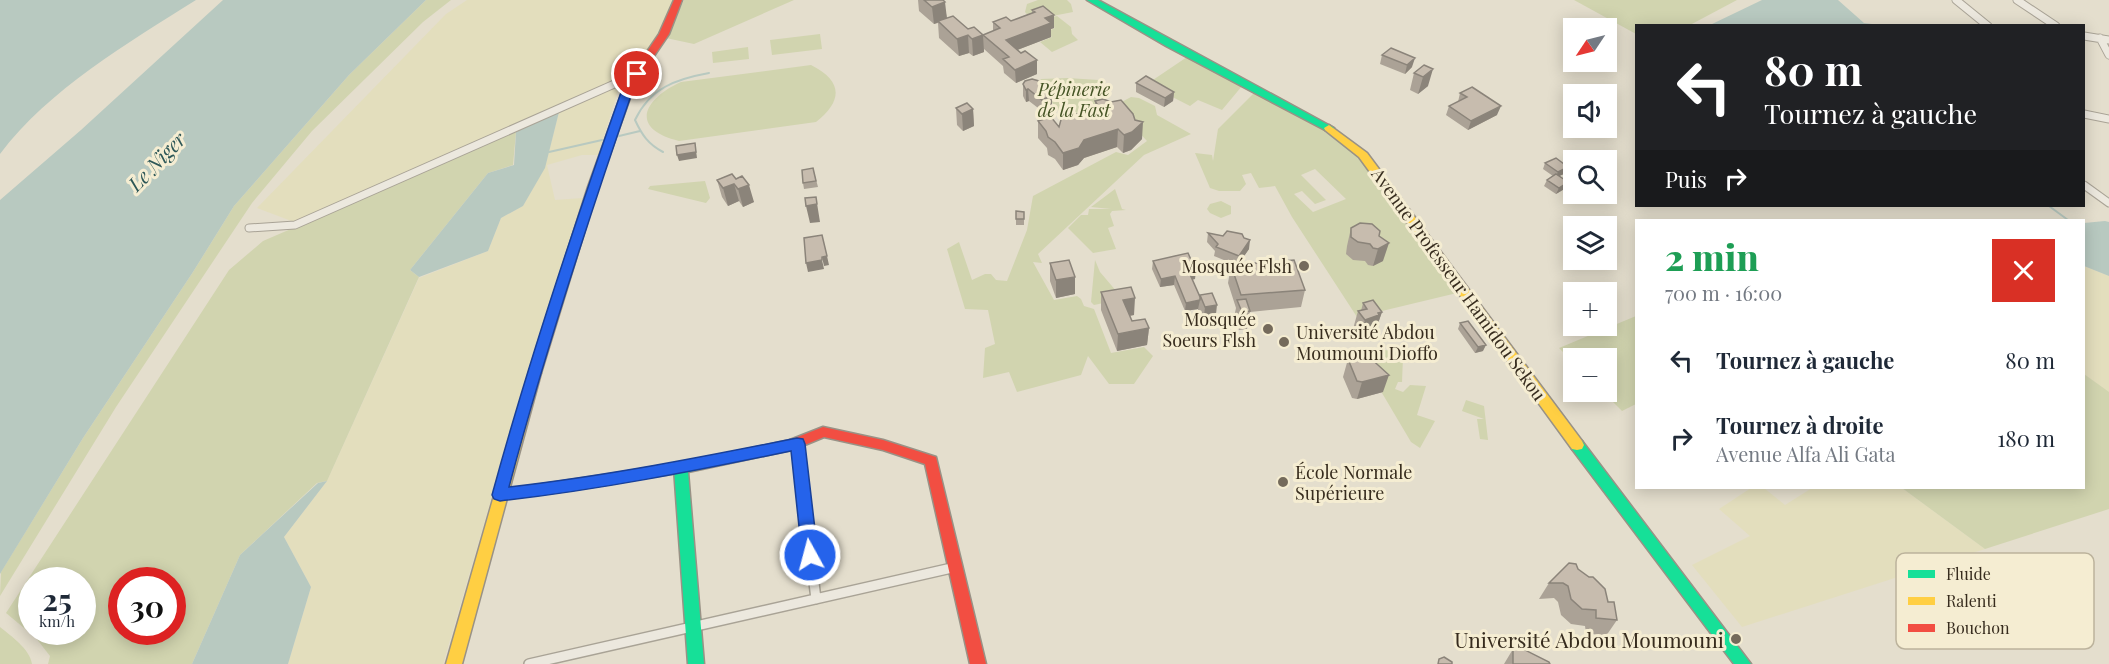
<!DOCTYPE html>
<html lang="fr">
<head>
<meta charset="utf-8">
<style>
  body { margin:0; font-family:"Playfair Display",serif; background:#f6f6f7; color:#1f2937; height:100vh; display:flex; flex-direction:column; font-size:22px; white-space:nowrap }
  * { box-sizing:border-box; margin:0 }
  p { font-size:20px; color:#747a83 }
  .icon { flex:none; width:33px; height:33px; fill:none; stroke:currentColor; stroke-width:2; stroke-linecap:round; stroke-linejoin:round }
  .map { position:relative; flex:1; overflow:hidden }
  .side { position:absolute; left:1635px; top:219px; width:450px; height:270px; display:flex; flex-direction:column; background:#fff; border-radius:0px; box-shadow:0 3px 15px #0003 }
  .side>* { flex:none }
  .hud { position:absolute; left:1635px; top:24px; width:450px; height:183px; border-radius:0px; box-shadow:0 3px 15px #0003; background:#202124; color:#fff; overflow:hidden }
  .needle { width:39px; rotate:235deg }
  .buttons { position:absolute; left:1563px; top:18px; display:grid; gap:12px }
  .buttons a { display:grid; place-items:center; width:54px; height:54px; border-radius:0px; background:#fff; box-shadow:0 3px 15px #0003; font-size:30px }
  .speed { position:absolute; left:18px; top:567px; display:flex; gap:12px; font-size:30px; font-weight:700; text-align:center }
  .speed>* { display:grid; place-content:center; width:78px; height:78px; border-radius:50%; background:#fff; box-shadow:0 3px 15px #0003; line-height:1 }
  .speed small { font-size:15px; font-weight:400 }
  .speed .limit { border:9px solid #d22; background:#fff; color:#111 }
  .pin { position:absolute; display:grid; place-items:center; width:51px; height:51px; color:#fff; margin:-26px; border:3px solid #fff; border-radius:50%; box-shadow:0 2px 6px #0007 }
  .me { position:absolute; width:66px; margin:-33px; rotate:353deg; stroke-linejoin:round; filter:drop-shadow(0 0 4px #0008) }
  .turn { display:flex; align-items:center; gap:21px; height:126px; padding:0 30px; font-size:27px }
  .turn .icon { width:78px; height:78px; stroke-width:2.5 }
  .turn b { display:block; font-size:42px; line-height:51px }
  .then { display:flex; align-items:center; height:57px; padding:0 30px; background:#0003; gap:12px; font-size:22px }
  .round { display:grid; place-items:center; flex:none; width:63px; height:63px; border-radius:0px; background:#f6f6f7 }
  .headline { display:flex; align-items:center; justify-content:space-between; height:102px; padding:0 30px }
  h1 { font-size:36px; font-weight:800; line-height:45px; color:#1e9e55 }
  ul { padding:0; list-style:none }
  li { display:flex; align-items:center; gap:18px; height:78px; padding:0 30px }
  li div { flex:1 }
  li b { display:block; font-size:22px }
  li em { font-style:normal }
  .map>svg:first-child { display:block }
</style>
</head>
<body>
<div class="map">
<svg width="2109" height="664" viewBox="0 0 2109 664">
  <rect width="100%" height="100%" fill="#e4decd"/>
  <path fill="#e3debd" d="M467,0H675L661,37L635,73L294,222L257,208L446,14Z
    M612,88H619L598,155H582L547,165L555,200L583,198L514,421L443,664H288L311,587L284,537L327,481L419,278L488,251L501,218L523,206L545,167L559,112Z
    M2084,266L2109,276V393L2084,374Z
    M1751,488H1764L1785,505L1812,488H1902L1985,549L1742,627L1692,565L1750,536L1719,509Z"/>
  <path fill="#d1d4af" fill-rule="evenodd" d="M426,0H451L423,22L312,131L252,203L116,407L0,596L1,572L83,438L193,272L234,206L349,75Z
    M684,0H794L694,44L666,38Z
    M1067,0L1071,4L1073,12L1032,20L1025,12L1027,4L1038,0Z
    M1574,0H1737L1690,25L1636,26V34Z
    M1057,16L1071,27L1072,34L1078,40L1052,52L1040,42L1052,37L1046,32L1055,28L1044,19Z
    M820,34L822,49L772,55L770,40Z
    M748,47L749,59L713,63L712,52Z
    M1187,57L1242,86L1222,110L1198,100L1190,106L1147,84Z
    M811,65C843,81 843,101 816,122L679,141C629,129 643,99 681,82Z
    M1067,78L1099,80L1103,89L1094,90L1095,98L1103,99L1106,106L1064,121L1058,116L1059,112L1038,83L1041,79Z
    M1255,92C1296,114 1337,133 1368,168L1457,293L1357,317L1292,217L1275,186L1259,188L1251,173L1242,175L1246,184L1240,191H1219L1210,188L1195,153L1212,155L1213,161L1218,129ZM1315,169L1346,199L1313,212L1294,194L1302,191L1315,204L1326,200L1301,175Z
    M1131,97L1139,98L1155,106L1157,115L1191,134L1144,155L1038,254L1042,263L1033,262L1054,300L1077,296L1081,299L1084,306L1094,309L1111,353L1144,347L1153,356L1134,384H1109L1088,356L1081,375L1017,392L1009,372L983,378L985,348L995,344L988,310L965,309L947,249L959,242L972,280L985,274H991L996,280L1007,281L1027,230L1033,196L1116,152L1128,155L1147,141L1114,106Z
    M516,132L513,165L488,173L410,270L419,277L327,481L317,483L240,555L192,664H48L50,656L36,638L6,613L229,270L263,241ZM32,580H82V632H32ZM122,580H172V632H122Z
    M705,181L710,198L706,203L648,189L650,186Z
    M1115,189L1122,209L1126,210L1112,211L1110,214L1114,226L1108,228L1116,249L1093,253L1068,228L1081,215H1088L1089,209H1111L1091,207Z
    M1221,201L1231,206V214L1221,218L1210,213L1207,209L1210,204Z
    M1095,260L1100,272L1123,299L1094,305L1091,302Z
    M1636,316V404L1622,411L1603,392H1606V358H1574L1573,362L1559,348Z
    M1370,347L1395,352L1403,357L1402,382H1398L1395,389L1403,392L1410,385L1426,386L1417,415L1435,421L1420,448L1411,442L1382,393L1384,389L1357,359Z
    M2084,374L2109,392V509L1985,549L1902,488H2084Z
    M1466,400L1484,406L1488,440L1480,439L1477,419H1484L1462,411Z
    M0,627C11,636 30,649 32,664H0Z"/>
  <path fill="#b8c9c0" d="M0,0H196C128,43 49,89 0,154Z
    M223,0H426L349,75L234,206L193,272L83,438L0,574V200L81,130Z
    M1762,0H1838L1864,23L1880,25H1710Z
    M559,112L545,168L523,206L501,218L488,251L419,277L410,270L488,173L514,165L516,132Z
    M2105,221L2109,222V276L2084,266V223Z
    M327,481L284,537L311,587L288,664H192L240,555L318,483Z"/>
  <g fill="none" stroke-linecap="round" stroke-linejoin="round">
    <path stroke="#b8c9c0" stroke-width="2" d="M619,136L640,131
      M549,152L602,140
      M663,152C648,144 642,135 635,120C650,88 676,79 709,73
      M2049,206L2068,220"/>
    <defs>
      <path id="street-far1" d="M1956,0L1988,26
        M2017,0L2056,26
        M2084,36L2109,40
        M2100,38L2109,55
        M2084,114L2109,119
        M2084,185L2109,203
        M249,228L295,225L637,74"/>
      <path id="street" d="M797,444L816,599
        M500,495L681,468
        M529,664L956,567"/>
      <path id="fast" d="M1087,0H1098L1334,128L1329,131L1325,130L1166,46Z
        M795,439L800,440L802,444L800,448L688,472L704,664H688L674,468L676,464L681,463Z
        M1577,440L1582,441L1751,664H1734L1572,449L1570,445L1572,441Z"/>
      <path id="slow" d="M1329,125L1367,153L1582,441L1584,445L1582,449L1577,450L1572,449L1359,157L1325,130L1324,128Z
        M535,368L539,370L541,373L462,664H446L529,373L531,370Z"/>
      <path id="jam" d="M674,0H682L669,34L635,84L598,187L541,373L539,376H531L529,373L588,187L625,84L659,34Z
        M823,427L883,440L936,457L986,664H970L925,464L883,450L824,437L795,449L790,448L788,444L790,440Z"/>
    </defs>
    <use href="#street-far1" stroke="#a9a396" stroke-width="9"/>
    <use href="#street" stroke="#a9a396" stroke-width="12"/>
    <use href="#fast" stroke="#999286" stroke-width="3"/>
    <use href="#slow" stroke="#999286" stroke-width="3"/>
    <use href="#jam" stroke="#999286" stroke-width="3"/>
    <use href="#street-far1" stroke="#ece8de" stroke-width="7"/>
    <use href="#street" stroke="#ece8de" stroke-width="9"/>
    <use href="#fast" fill="#16e098" fill-rule="evenodd"/>
    <use href="#slow" fill="#ffcf43" fill-rule="evenodd"/>
    <use href="#jam" fill="#f24e42" fill-rule="evenodd"/>
  </g>
  <path fill="#aba296" d="M918,0H943L947,18L968,29L983,35L993,31V22L1011,21L1032,13V10L1054,28L1051,29V37L1017,50L1021,53L1037,60V74L1016,83L1004,73L1003,66L984,49V52L973,56L969,53L959,56L939,38L938,23L934,24L919,11Z
    M1382,55L1412,67L1405,74L1380,64Z
    M1424,65L1428,86L1418,94L1410,90L1414,73Z
    M1136,83L1174,92L1173,101L1164,107L1136,92Z
    M1023,84L1052,95V107L1042,111L1029,101L1026,102L1023,96Z
    M1460,93L1497,115L1468,130L1446,115L1449,106L1458,102Z
    M1095,101L1142,139L1131,150L1123,153L1117,147L1084,158L1078,165L1063,170L1055,159L1048,155L1047,148L1038,138V121L1059,127L1067,117L1095,108Z
    M967,103L973,109L974,126L963,131L957,125L956,108Z
    M1545,163L1566,173L1559,176L1568,182L1566,188L1556,194L1544,186L1547,180L1553,176L1543,169Z
    M813,168L818,187L804,189L803,183Z
    M732,174L754,202L743,207L739,201L728,206L722,197L717,180Z
    M1016,211L1024,212V225H1016Z
    M1351,228L1379,236L1383,261L1373,266L1368,265L1365,261L1353,260L1346,254L1347,246Z
    M1208,233L1249,249L1238,264L1305,290L1301,307L1250,312L1247,329L1239,330L1234,317L1236,308L1228,283L1231,265H1236L1214,256L1215,251L1207,242Z
    M1153,261L1195,279L1192,280L1200,297V295L1215,323L1203,325L1198,313V309L1185,311L1174,285L1160,287L1152,269Z
    M1050,263L1075,277V294L1056,298L1050,281Z
    M1101,292L1134,315L1129,316L1132,321L1149,328L1147,345L1117,351L1101,310Z
    M1363,303L1382,312L1376,329L1375,330L1374,333L1360,337L1353,329L1358,311H1361Z
    M1460,323L1483,351L1475,353L1458,329Z
    M1348,359L1383,392L1357,399L1352,398L1343,377Z
    M1578,569L1608,602L1617,620L1606,636L1586,633L1585,626L1571,624L1561,615L1558,602L1554,598L1539,599L1549,583Z
    M1513,649L1550,664H1504Z"/>
  <path fill="#8b847a" d="M945,2L947,19L934,24L932,7Z
    M1054,15V28L1051,29V37L1007,54L1006,40L1045,18Z
    M968,35L969,53L959,56L957,39Z
    M983,35L984,52L973,56L972,39Z
    M1415,58L1412,67L1405,74L1407,65Z
    M1037,60V74L1016,83L1015,70Z
    M1433,69L1428,86L1418,94L1423,77Z
    M1028,89L1029,101L1026,102V90Z
    M1174,92L1173,101L1164,107L1165,98Z
    M1052,95V107L1042,111V100Z
    M1501,106L1497,115L1468,130L1471,121Z
    M973,109L974,126L963,131L962,114Z
    M1143,122L1142,139L1131,150L1123,153L1124,135Z
    M1118,129L1117,147L1084,158L1078,165L1063,170V153L1084,140Z
    M695,143L697,158L679,161L677,155Z
    M1568,167L1566,173L1555,178L1558,172Z
    M1568,182L1566,188L1556,194L1559,188Z
    M734,184L739,201L728,206L723,188Z
    M749,185L754,202L743,207L738,189Z
    M816,197L820,222L810,223L806,206Z
    M1250,240L1249,249L1238,265L1239,256Z
    M1389,243L1383,261L1373,266L1378,249Z
    M827,256L829,265L824,266L822,257Z
    M822,260L824,269L808,272L806,263Z
    M1196,271L1195,279L1188,280L1189,272Z
    M1175,276L1174,285L1160,287L1161,279Z
    M1075,277V294L1056,298V280Z
    M1135,298L1134,315L1122,317L1123,300Z
    M1200,300L1198,309L1185,311L1186,303Z
    M1217,305L1215,323L1203,325L1205,307Z
    M1382,312L1376,329L1375,330L1374,333L1360,337L1365,320Z
    M1149,328L1147,345L1117,351L1118,334Z
    M1486,345L1483,351L1475,353L1478,347Z
    M1389,375L1383,392L1357,399L1362,382Z"/>
  <path fill="#c7bcae" stroke="#8b847a" stroke-width="1.5" d="M924,0H943L945,2L932,7Z
    M1043,6L1054,15L1045,18L1051,23L1006,40L1021,53L1025,51L1037,60L1015,70L1003,59L1009,57L983,35L1000,28L993,22L1006,17L1011,21L1035,12L1032,10Z
    M953,16L968,29L974,27L983,35L972,39L968,35L957,39L938,21Z
    M1391,48L1415,58L1407,65L1382,55Z
    M1424,65L1433,69L1423,77L1414,73Z
    M1146,76L1174,92L1165,98L1136,83Z
    M1032,79L1039,81L1052,95L1042,100L1028,89L1026,90L1023,84L1025,81Z
    M1472,87L1501,106L1471,121L1449,106L1467,97L1460,93Z
    M1103,99L1111,102L1121,100L1133,114L1135,120L1143,122L1132,132L1124,135L1118,129L1084,140L1079,148L1063,153L1055,142L1048,137L1046,131L1038,121L1051,117L1059,127L1062,116L1067,117L1099,107L1095,101Z
    M967,103L973,109L962,114L956,108Z
    M695,143L696,152L677,155L676,146Z
    M1556,158L1568,167L1558,172L1545,163Z
    M813,168L816,181L803,183L802,170Z
    M732,174L736,179L742,176L749,185L738,189L734,184L723,188L717,180Z
    M1556,174L1568,182L1559,188L1547,180Z
    M816,197L817,204L806,206L805,198Z
    M1016,211L1024,212V219H1016Z
    M1360,223L1372,224L1380,231L1379,236L1389,243L1378,249L1373,248L1370,244L1358,242L1351,237V228Z
    M1227,231L1242,234L1244,238L1250,240L1239,256L1216,247L1218,244L1208,233L1223,236Z
    M822,235L827,256L822,257V260L806,263L804,238Z
    M1188,253L1196,271L1189,272L1200,297V300L1186,303L1175,276L1161,279L1153,261Z
    M1069,260L1075,277L1056,280L1050,263Z
    M1294,260L1305,290L1241,295L1231,265Z
    M1131,287L1135,298L1123,300L1132,321L1145,319L1149,328L1118,334L1101,292Z
    M1212,293L1217,305L1205,307L1200,295Z
    M1246,299L1250,311L1242,312L1237,300Z
    M1373,300L1382,312L1378,313L1379,315L1365,320L1358,311L1367,309L1363,303Z
    M1468,321L1486,345L1478,347L1460,323Z
    M1367,355L1389,375L1362,382L1357,381L1348,359Z
    M1569,563L1576,564L1578,569L1589,577H1593L1605,589L1608,602H1614L1617,620L1596,618V610L1582,609L1571,599L1568,586L1563,583H1549Z
    M1517,646L1549,662L1550,664H1513V649Z
    M1444,657L1452,662V664H1438L1439,659Z"/>
  <path fill="#2563eb" stroke="#184099" stroke-width="1.5" d="M633,71H637L642,74L635,84C589,217 545,351 509,487C606,476 702,457 797,438L803,439L805,444L818,555L816,559L810,562L805,559L802,555L791,451C694,471 598,490 500,501L494,499L492,495C530,356 576,219 624,84Z"/>
  <g fill="#746a5b" stroke="#f5edd2" stroke-width="2">
    <circle cx="1304" cy="266" r="6"/>
    <circle cx="1268" cy="329" r="6"/>
    <circle cx="1284" cy="342" r="6"/>
    <circle cx="1283" cy="482" r="6"/>
    <circle cx="1736" cy="639" r="6"/>
  </g>
  <g text-anchor="middle" dominant-baseline="central" stroke-width="6" stroke-linejoin="round" paint-order="stroke">
    <g font-size="18" font-style="italic" fill="#455425" stroke="#f5edd2">
      <text x="1074" y="89">Pépinerie<tspan x="1074" dy="21">de la Fast</tspan></text>
    </g>
    <g font-size="18" fill="#372c1e" stroke="#f5edd2" text-anchor="end">
      <text x="1292" y="266">Mosquée Flsh</text>
      <text x="1256" y="319">Mosquée<tspan x="1256" dy="21">Soeurs Flsh</tspan></text>
      <text x="1296" y="332" text-anchor="start">Université Abdou<tspan x="1296" dy="21">Moumouni Dioffo</tspan></text>
      <text x="1295" y="472" text-anchor="start">École Normale<tspan x="1295" dy="21">Supérieure</tspan></text>
    </g>
    <g font-size="18" fill="#372c1e" stroke="#f5edd2">
      <text transform="translate(1459 284) rotate(54)">Avenue Professeur Hamidou Sekou</text>
    </g>
    <g font-size="20" font-style="italic" fill="#2d5757" stroke="#f5edd2">
      <text transform="translate(156 161) rotate(-46)">Le Niger</text>
    </g>
    <g font-size="21" fill="#372c1e" stroke="#f5edd2" text-anchor="end">
      <text x="1724" y="639">Université Abdou Moumouni</text>
    </g>
  </g>
  <rect x="1896" y="553" width="198" height="96" rx="9" fill="#f5edd2" stroke="#bcb39c" stroke-width="1.5"/>
  <rect x="1908" y="570" width="27" height="8" fill="#16e098"/>
  <rect x="1908" y="597" width="27" height="8" fill="#ffcf43"/>
  <rect x="1908" y="624" width="27" height="8" fill="#f24e42"/>
  <g font-size="16" fill="#372c1e">
    <text x="1946" y="580">Fluide</text>
    <text x="1946" y="607">Ralenti</text>
    <text x="1946" y="634">Bouchon</text>
  </g>
</svg>
<div class="buttons">
<a><svg class="needle" viewBox="-14 -14 28 28"><path d="M0-13l5 13h-10z" fill="#e53935"/><path d="M0 13l5-13h-10z" fill="#747a83"/></svg></a>
<a><svg class="icon" aria-label="sound" viewBox="0 0 24 24"><path d="M4 9h4l5-4v14l-5-4H4zM17 9q2 3 0 6"/></svg></a>
<a><svg class="icon" aria-label="search" viewBox="0 0 24 24"><circle cx="10" cy="10" r="6"/><path d="M15 15l6 6"/></svg></a>
<a><svg class="icon" aria-label="layers" viewBox="0 0 24 24"><path d="M12 4l9 5-9 5-9-5zM3 14l9 5 9-5"/></svg></a>
<a>+</a>
<a>−</a>
</div>
<div class="speed"><div>25<small>km/h</small></div><div class="limit">30</div></div>
<div class="pin" style="left:637px;top:74px;background:#d93025"><svg class="icon" aria-label="arrive" viewBox="0 0 24 24"><path d="M6 21V4h12l-3 4 3 4H6"/></svg></div>
<svg class="me" style="left:810px;top:555px" viewBox="-20 -20 40 40"><circle r="17" fill="#2563eb" stroke="#fff" stroke-width="3"/><path d="M0-11L8 9 0 5-8 9z" fill="#fff"/></svg>
<div class="hud">
<div class="turn"><svg class="icon" aria-label="left" viewBox="0 0 24 24"><path d="M17 20v-9H6M10 6l-5 5 5 5"/></svg><div><b>80 m</b>Tournez à gauche</div></div>
<div class="then">Puis<svg class="icon" aria-label="right" viewBox="0 0 24 24"><path d="M7 20v-9h11M14 6l5 5-5 5"/></svg></div>
</div>
<section class="side">
<div class="headline"><div><h1>2 min</h1><p>700 m · 16:00</p></div><a class="round" style="background:#d93025;color:#fff"><svg class="icon" aria-label="close" viewBox="0 0 24 24"><path d="M6 6l12 12M18 6L6 18"/></svg></a></div>
<ul>
<li><svg class="icon" aria-label="left" viewBox="0 0 24 24"><path d="M17 20v-9H6M10 6l-5 5 5 5"/></svg><div><b>Tournez à gauche</b></div><em>80 m</em></li>
<li><svg class="icon" aria-label="right" viewBox="0 0 24 24"><path d="M7 20v-9h11M14 6l5 5-5 5"/></svg><div><b>Tournez à droite</b><p>Avenue Alfa Ali Gata</p></div><em>180 m</em></li>
</ul>
</section>
</div>
</body>
</html>
